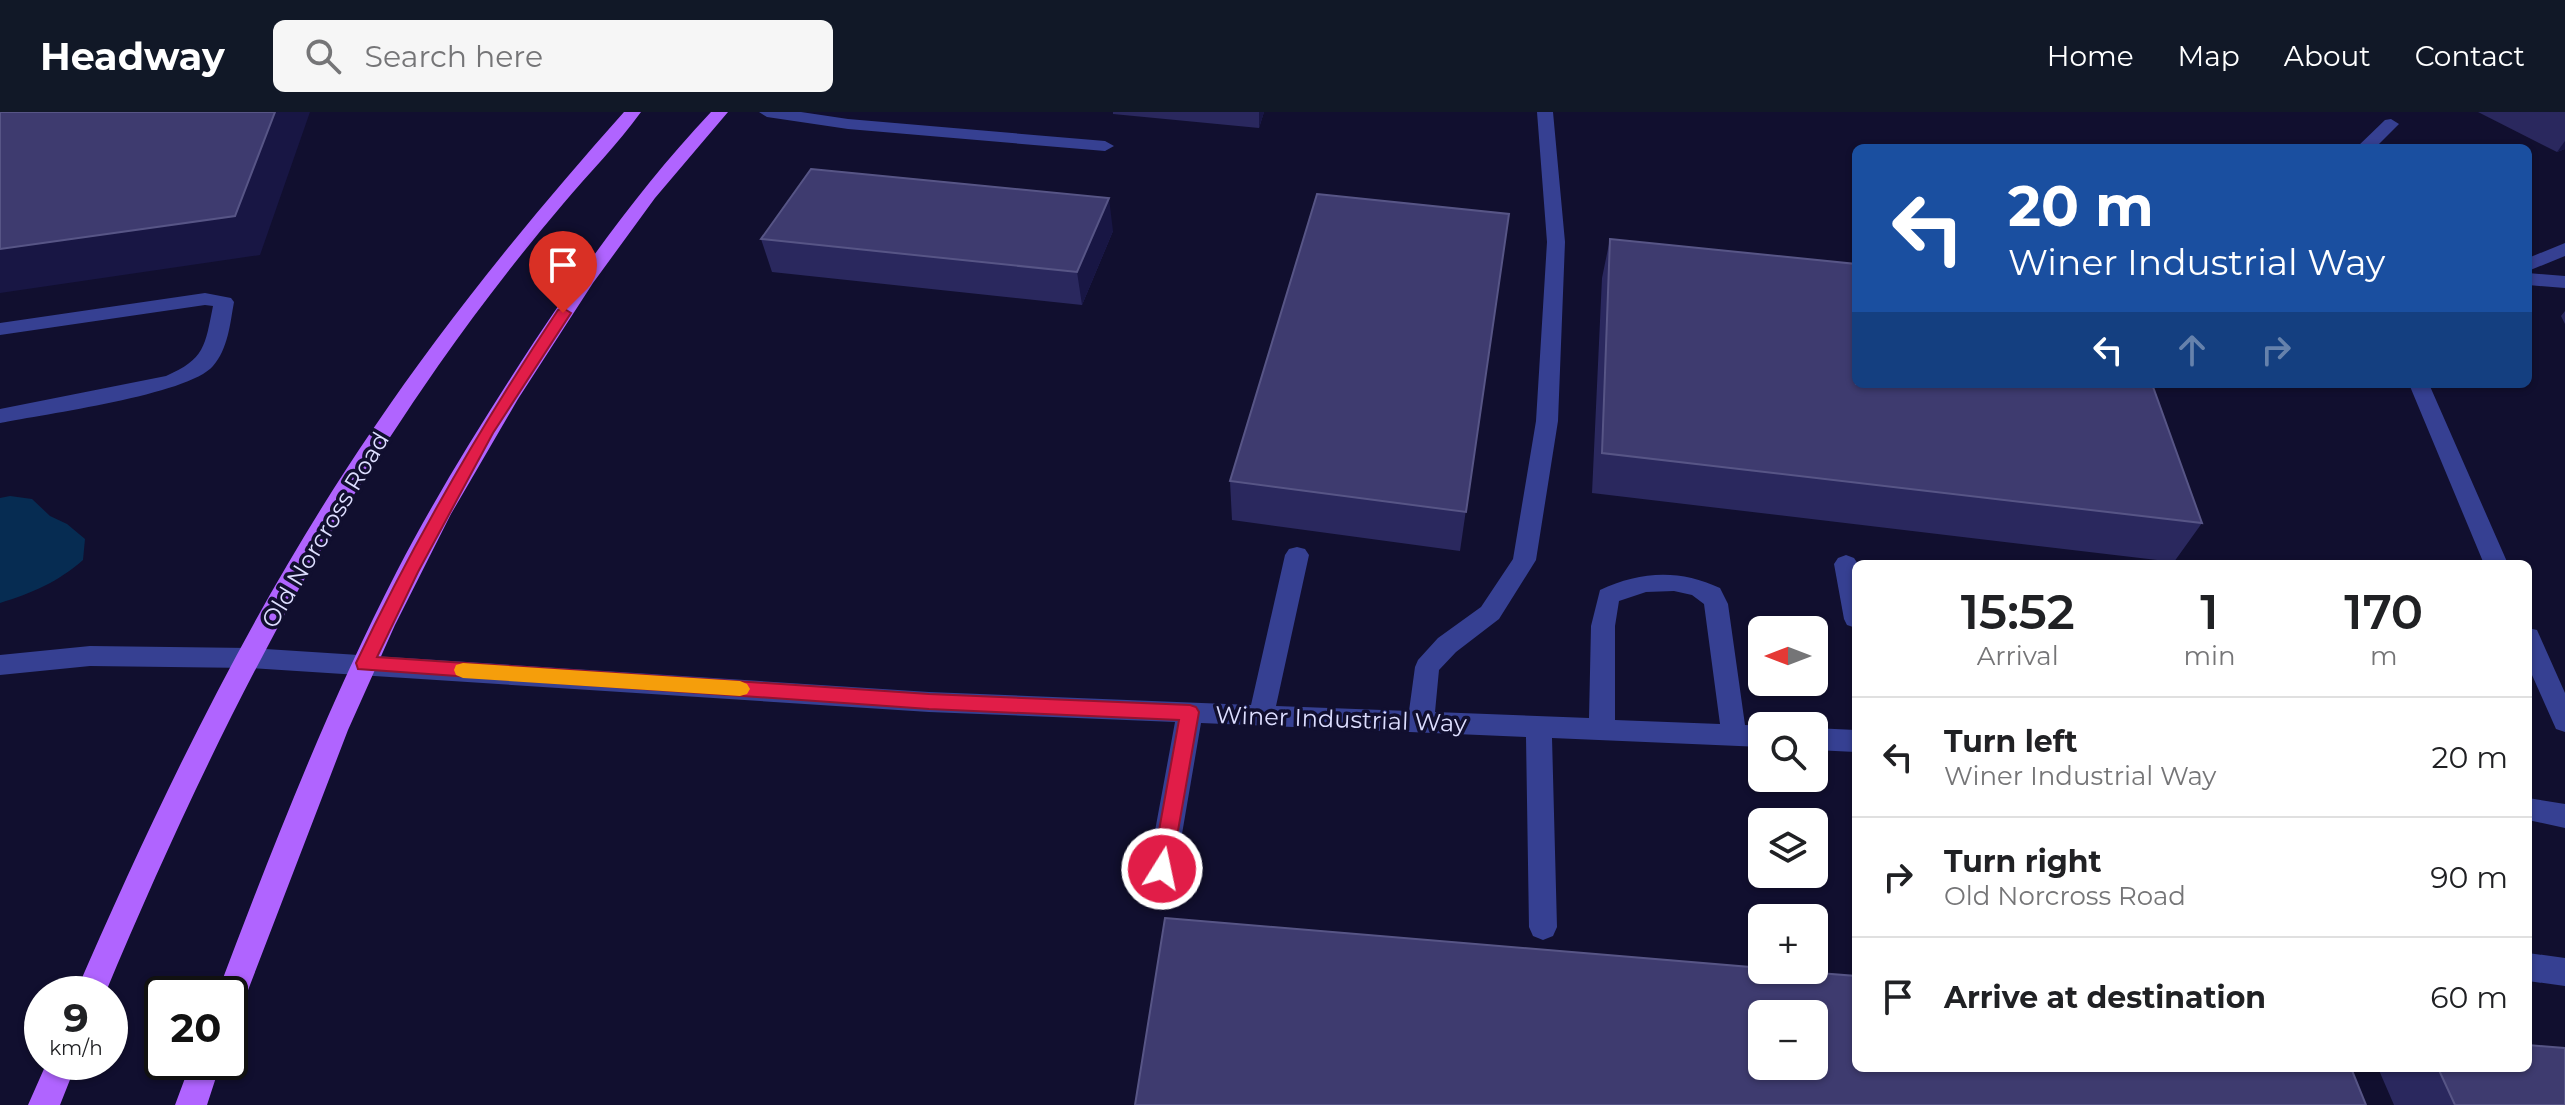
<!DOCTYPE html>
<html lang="en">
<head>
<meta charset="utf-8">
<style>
  body { margin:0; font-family:Montserrat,sans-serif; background:#f6f6f6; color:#202124; height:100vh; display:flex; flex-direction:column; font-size:30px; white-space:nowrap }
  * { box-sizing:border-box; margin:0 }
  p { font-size:26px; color:#757577 }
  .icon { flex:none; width:44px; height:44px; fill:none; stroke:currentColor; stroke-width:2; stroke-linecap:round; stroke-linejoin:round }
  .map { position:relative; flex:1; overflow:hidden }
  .drawer { position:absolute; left:1852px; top:448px; width:680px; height:512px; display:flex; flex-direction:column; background:#fff; border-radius:12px; box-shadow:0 2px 6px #0004 }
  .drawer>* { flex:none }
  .banner { position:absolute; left:1852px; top:32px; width:680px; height:244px; border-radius:12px; box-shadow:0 2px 6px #0004; background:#1a4fa0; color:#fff; overflow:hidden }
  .needle { width:52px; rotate:270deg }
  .buttons { position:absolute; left:1748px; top:504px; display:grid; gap:16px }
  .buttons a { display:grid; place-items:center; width:80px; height:80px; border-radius:12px; background:#fff; box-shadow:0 2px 6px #0004; font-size:40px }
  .speed { position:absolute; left:24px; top:864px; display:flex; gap:16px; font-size:40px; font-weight:700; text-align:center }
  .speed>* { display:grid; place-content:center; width:104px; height:104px; border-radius:50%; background:#fff; box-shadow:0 2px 6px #0004; line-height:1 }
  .speed small { font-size:20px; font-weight:400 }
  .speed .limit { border:4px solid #111; border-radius:12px; background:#fff; color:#111 }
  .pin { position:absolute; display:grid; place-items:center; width:68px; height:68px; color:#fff; margin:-82px -34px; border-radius:50% 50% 50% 0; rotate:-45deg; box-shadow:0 0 8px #0007 }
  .pin .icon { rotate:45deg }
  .me { position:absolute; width:88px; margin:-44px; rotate:10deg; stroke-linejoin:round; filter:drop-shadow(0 0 6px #0008) }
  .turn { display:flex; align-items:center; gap:28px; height:168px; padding:0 24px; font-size:36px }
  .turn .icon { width:104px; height:104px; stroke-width:2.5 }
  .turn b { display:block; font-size:56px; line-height:68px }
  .lanes { display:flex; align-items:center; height:76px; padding:0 24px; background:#0003; justify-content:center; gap:40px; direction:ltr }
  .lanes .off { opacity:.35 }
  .eta { display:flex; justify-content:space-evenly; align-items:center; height:136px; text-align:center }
  .eta b { font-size:48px; font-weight:600; line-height:56px }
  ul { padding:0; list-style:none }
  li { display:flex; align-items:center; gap:24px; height:120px; padding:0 24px; border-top:2px solid #e0e0e0 }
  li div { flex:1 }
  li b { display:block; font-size:30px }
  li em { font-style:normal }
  header { display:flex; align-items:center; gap:48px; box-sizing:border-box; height:112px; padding:0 40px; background:#111827; color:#fff }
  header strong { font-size:38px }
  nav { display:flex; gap:44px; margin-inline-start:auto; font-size:28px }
  .search { width:560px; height:72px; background:#f6f6f6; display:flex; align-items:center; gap:20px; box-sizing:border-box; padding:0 28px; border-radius:12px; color:#757577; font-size:30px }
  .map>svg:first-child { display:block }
</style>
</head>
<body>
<header>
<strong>Headway</strong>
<div class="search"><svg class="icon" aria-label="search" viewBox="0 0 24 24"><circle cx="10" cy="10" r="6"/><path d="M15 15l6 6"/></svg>Search here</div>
<nav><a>Home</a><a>Map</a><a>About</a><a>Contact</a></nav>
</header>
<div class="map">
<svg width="2565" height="993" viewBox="0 0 2565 993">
  <rect width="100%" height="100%" fill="#110f2f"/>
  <path fill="#062c52" d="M10,384L32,387L50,404L67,412L85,427L83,448C58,470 32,481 0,491V386Z"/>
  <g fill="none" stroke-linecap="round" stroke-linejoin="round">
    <path fill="#364092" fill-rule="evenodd" d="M759,0H801L848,7L1105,29L1114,34L1105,39L848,17L767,5Z
      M1537,0H1553L1565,130L1558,309L1536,448L1499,507L1456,540L1439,558L1435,600L1589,606L1591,514L1600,478C1640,459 1680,457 1720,476L1728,492L1745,613L1764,614L1762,635L1552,626L1557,815L1553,824L1543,828L1533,824L1529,815L1526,625L1201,611L1176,757L1172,766L1162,769L1152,766L1148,757L1175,610L929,600L250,556L90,554L0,563V543L90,534L250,536L929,580L1251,593L1285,443L1289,437L1297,435L1305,437L1309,443L1276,594L1409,599L1415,555L1418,548L1438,526L1481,495L1513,447L1536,309L1547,130ZM1674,479L1692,483L1704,492L1720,612L1615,608V514L1619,489L1646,480Z
      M2391,7L2399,12L2375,36H2356L2385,8Z
      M2565,131V144L2528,159V146Z
      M2528,161L2565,164V176L2528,173Z
      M205,181L231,186L234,190C230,212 228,237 213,254C188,283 44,302 0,311V297L166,264C205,247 205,234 213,194L205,193L0,223V211Z
      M2409,272H2429L2508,452H2484Z
      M1846,443L1854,446L1858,452L1856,516L1847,513L1844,507L1834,452L1838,446Z
      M2528,516L2537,518L2565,581V620L2556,617L2528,554Z
      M1814,616L1856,618V640L1814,638Z
      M2528,686L2565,692V716L2528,708Z
      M2528,841L2565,846V874L2528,869Z"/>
    <path fill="#b064ff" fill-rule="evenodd" d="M624,0H641C618,32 589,61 563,92C519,144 477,198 438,254C301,450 197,662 105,882H75C160,686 253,493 373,317C449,205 534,101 624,0Z
      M711,0H728L655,86L593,171L518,287L451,402L395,513L348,618L245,886L241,896L230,900V882H217C271,739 327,595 397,459C438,380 485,305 534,230C588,149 644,71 711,0Z
      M47,950H77L60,993H28Z
      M191,950H221L207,993H175Z"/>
  </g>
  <path fill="#2a285e" d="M1113,0H1264L1259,16L1113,2Z
    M2478,0H2565V37L2557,40Z
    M1509,102L1460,439L1232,408L1230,369Z
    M1113,119L1082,193L772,160L761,127Z
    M1610,127L2202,411L2174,450L1592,381L1602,166Z
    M2565,199V212L2561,204Z
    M2378,956H2528L2565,993H2394Z"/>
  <path fill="#181644" d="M275,0H310L260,143L0,181V137Z
    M1259,0H1264L1259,16Z
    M2565,29V37L2557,40Z
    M1109,86L1113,119L1082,193L1077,160Z"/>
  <path fill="#3e3b6f" stroke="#575586" stroke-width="2" fill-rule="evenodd" d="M0,0H275L235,104L0,137Z
    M811,57L1109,86L1077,160L761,127Z
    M1317,82L1509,102L1466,400L1230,369Z
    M1610,127L1856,152V272H2152L2202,411L1602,341Z
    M1165,806L1762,856V858H1781L1856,864V956H2351L2366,993H1135ZM1762,902H1814V954H1762Z
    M2528,933L2565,936V993H2455L2438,956H2528Z"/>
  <path fill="#e11d48" stroke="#92132f" stroke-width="2" d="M563,196L571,201L493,321L418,460L377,545L929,582L1190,593L1196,595L1199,600L1170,764L1162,767L1155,764L1152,757L1179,608L929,597L358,557L356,551C415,427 482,312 558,198Z"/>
  <path fill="#f59e0b" d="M463,551L740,569L747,572L750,577L747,582L740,584L463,566L456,563L454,558L456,553Z"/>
  <g text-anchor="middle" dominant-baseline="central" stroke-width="7" stroke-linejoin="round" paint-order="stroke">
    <g font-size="24" fill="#dddeff" stroke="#110f2f">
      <text transform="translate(325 418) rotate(-59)">Old Norcross Road</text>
      <text transform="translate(1341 607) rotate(2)">Winer Industrial Way</text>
    </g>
  </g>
</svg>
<div class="buttons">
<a><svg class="needle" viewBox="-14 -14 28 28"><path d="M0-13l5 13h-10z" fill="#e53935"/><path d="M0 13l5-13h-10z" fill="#757577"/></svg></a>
<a><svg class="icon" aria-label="search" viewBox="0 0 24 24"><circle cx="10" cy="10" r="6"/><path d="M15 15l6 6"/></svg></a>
<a><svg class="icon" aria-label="layers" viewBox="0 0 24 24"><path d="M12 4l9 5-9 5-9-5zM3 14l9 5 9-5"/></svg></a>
<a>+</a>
<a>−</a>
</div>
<div class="speed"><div>9<small>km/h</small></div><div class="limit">20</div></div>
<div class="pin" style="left:563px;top:201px;background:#d93025"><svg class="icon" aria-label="arrive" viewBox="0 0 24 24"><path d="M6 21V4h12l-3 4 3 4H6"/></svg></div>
<svg class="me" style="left:1162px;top:757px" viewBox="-20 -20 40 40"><circle r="17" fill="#e11d48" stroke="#fff" stroke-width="3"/><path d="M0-11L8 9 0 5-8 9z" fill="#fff"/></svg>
<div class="banner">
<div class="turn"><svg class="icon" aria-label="left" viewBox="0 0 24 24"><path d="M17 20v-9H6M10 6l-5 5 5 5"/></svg><div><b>20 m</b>Winer Industrial Way</div></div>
<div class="lanes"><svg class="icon" aria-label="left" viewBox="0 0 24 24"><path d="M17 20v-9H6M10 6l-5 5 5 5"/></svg><svg class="icon off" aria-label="ahead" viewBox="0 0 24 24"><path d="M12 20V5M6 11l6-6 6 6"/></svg><svg class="icon off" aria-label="right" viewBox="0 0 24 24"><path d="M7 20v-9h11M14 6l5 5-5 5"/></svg></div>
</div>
<section class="drawer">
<div class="eta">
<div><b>15:52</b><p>Arrival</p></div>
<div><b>1</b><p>min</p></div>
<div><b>170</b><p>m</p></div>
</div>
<ul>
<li><svg class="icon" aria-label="left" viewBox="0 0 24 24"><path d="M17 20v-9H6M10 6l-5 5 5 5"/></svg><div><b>Turn left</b><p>Winer Industrial Way</p></div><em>20 m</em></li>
<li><svg class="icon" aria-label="right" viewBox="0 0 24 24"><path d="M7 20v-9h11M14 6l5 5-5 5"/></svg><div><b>Turn right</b><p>Old Norcross Road</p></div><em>90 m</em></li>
<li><svg class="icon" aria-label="arrive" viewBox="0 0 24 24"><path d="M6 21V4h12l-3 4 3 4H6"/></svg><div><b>Arrive at destination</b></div><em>60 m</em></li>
</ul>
</section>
</div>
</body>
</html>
